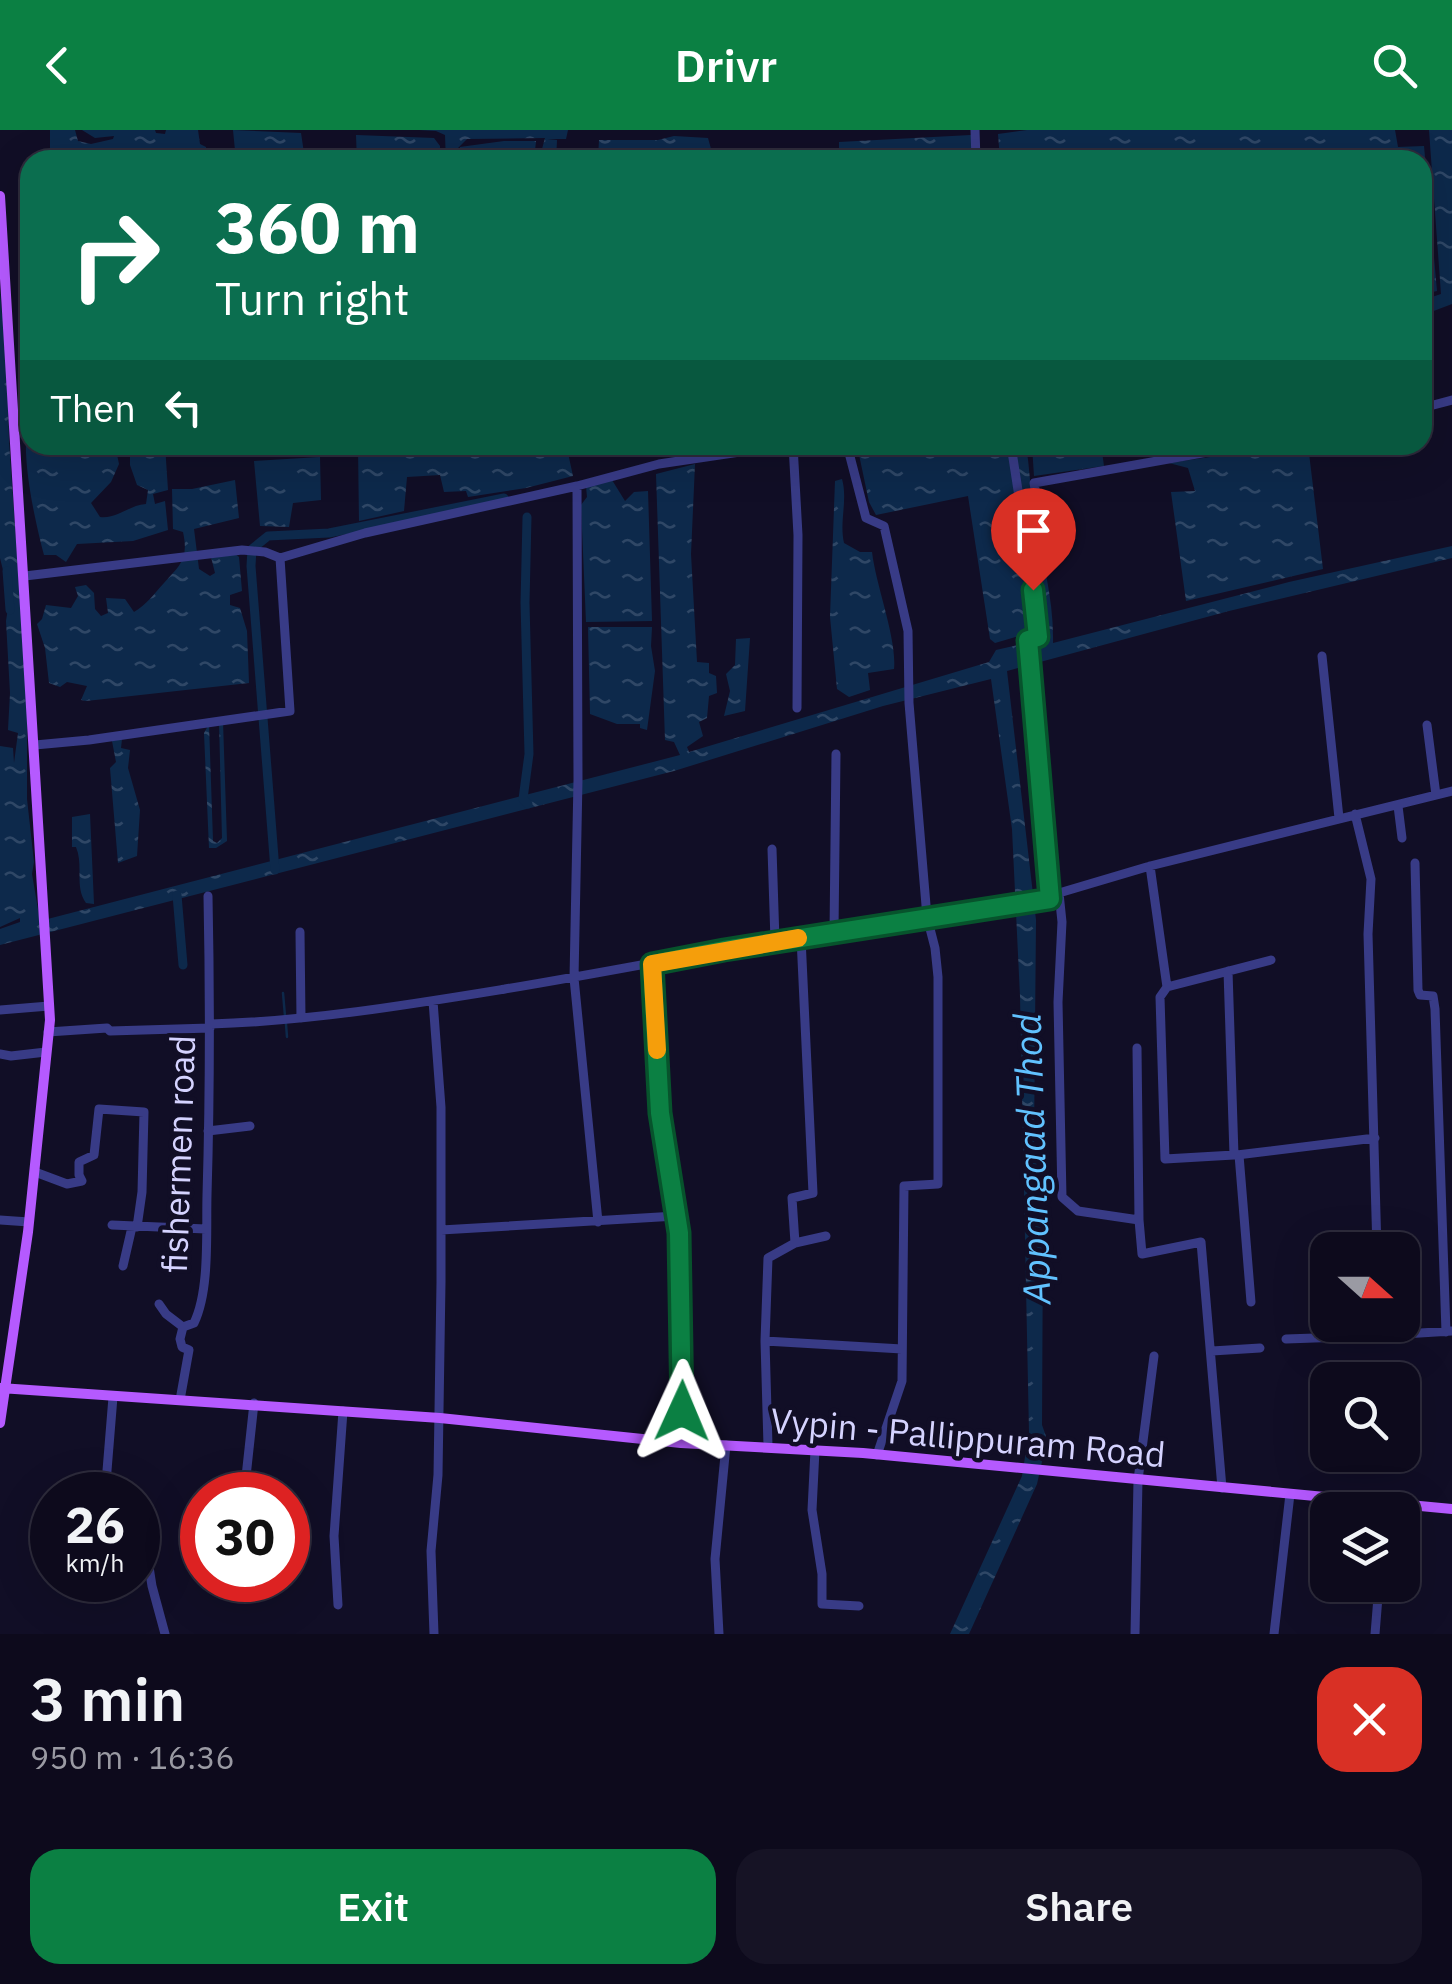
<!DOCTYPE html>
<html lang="en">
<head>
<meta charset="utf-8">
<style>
  body { margin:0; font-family:"IBM Plex Sans",sans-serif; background:#161325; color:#f1f3f6; height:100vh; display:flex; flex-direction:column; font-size:38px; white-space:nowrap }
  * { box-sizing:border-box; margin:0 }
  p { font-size:32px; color:#9a9aa3 }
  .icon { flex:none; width:55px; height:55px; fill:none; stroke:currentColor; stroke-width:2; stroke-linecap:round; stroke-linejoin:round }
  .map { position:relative; height:1504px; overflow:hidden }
  .sheet { display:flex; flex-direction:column; background:#0d0a1c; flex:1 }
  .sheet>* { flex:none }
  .hud { position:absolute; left:20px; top:20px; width:1412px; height:305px; border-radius:30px; box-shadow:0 10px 40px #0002,0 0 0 2px #2d2b3b; background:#0b6e4f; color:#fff; overflow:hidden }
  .needle { width:65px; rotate:111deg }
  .fabs { position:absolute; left:1310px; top:1102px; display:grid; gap:20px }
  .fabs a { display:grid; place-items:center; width:110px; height:110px; border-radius:20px; background:#0d0a1c; box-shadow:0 10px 40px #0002,0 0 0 2px #2d2b3b; font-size:50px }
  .speed { position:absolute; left:30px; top:1342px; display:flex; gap:20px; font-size:50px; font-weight:700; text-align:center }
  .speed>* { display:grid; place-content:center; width:130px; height:130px; border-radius:50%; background:#0d0a1c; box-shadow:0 10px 40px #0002,0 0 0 2px #2d2b3b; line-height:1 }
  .speed small { font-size:25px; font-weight:400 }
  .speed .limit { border:15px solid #d22; background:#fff; color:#111 }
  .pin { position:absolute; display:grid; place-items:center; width:85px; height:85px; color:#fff; margin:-102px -42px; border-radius:50% 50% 50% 0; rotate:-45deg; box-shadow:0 0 10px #0007 }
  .pin .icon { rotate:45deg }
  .me { position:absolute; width:110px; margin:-55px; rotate:1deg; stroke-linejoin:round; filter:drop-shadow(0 0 8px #0008) }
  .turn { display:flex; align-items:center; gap:35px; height:210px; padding:0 30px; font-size:45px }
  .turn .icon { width:130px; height:130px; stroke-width:2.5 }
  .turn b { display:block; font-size:70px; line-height:85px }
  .then { display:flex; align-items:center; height:95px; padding:0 30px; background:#0003; gap:20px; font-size:38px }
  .round { display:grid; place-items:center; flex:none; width:105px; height:105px; border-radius:30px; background:#161325 }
  .headline { display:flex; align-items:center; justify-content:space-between; height:170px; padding:0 30px }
  h1 { font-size:60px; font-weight:600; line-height:75px }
  .cta { display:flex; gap:20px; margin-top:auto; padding:20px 30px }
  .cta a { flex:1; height:115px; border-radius:30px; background:#0b8043; color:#fff; font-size:40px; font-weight:600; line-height:115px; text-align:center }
  .cta a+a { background:#161325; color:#f1f3f6 }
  header { display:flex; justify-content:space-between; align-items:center; height:130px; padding:0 30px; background:#0b8043; color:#fff; font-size:45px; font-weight:600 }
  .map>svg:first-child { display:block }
</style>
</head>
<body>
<header><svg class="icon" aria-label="back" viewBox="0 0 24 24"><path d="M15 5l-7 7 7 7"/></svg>Drivr<svg class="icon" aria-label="search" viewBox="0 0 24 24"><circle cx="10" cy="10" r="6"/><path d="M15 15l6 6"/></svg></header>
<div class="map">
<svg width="1452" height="1504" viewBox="0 0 1452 1504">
  <defs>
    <pattern id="water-ripples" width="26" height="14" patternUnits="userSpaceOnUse" patternTransform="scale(2.5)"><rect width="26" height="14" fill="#0d294b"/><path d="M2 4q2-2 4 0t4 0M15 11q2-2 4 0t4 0" fill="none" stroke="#2f4766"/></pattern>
  </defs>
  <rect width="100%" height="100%" fill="#110e26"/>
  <path fill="url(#water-ripples)" d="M50,0H75L78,11L91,14L113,9L114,6L95,8L82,0H155L156,3L165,4L166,0H198L200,14L206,17L207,30H50Z
    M233,0L301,3L305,30H271L267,24L265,30H250L249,23L244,24V30H236Z
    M419,0H568L566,9H547L557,10L556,30H539L545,8L467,9L446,30L445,5L436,1Z
    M1027,0H1395L1398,17L1424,16L1437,161L1423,164L1422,30H1000L998,4Z
    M1429,0H1452V174L1423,185V170L1441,164Z
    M356,5L434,8L440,16V30H357Z
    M971,5L972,30H839V12Z
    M674,6L708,8L714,30H598L599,10H658Z
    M504,11H536L534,30H458L460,17Z
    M0,160L2,185L6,187L9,311L27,569V669L34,732L32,744L40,791L680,625L674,612L665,610L656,344L695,334L691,424L697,532L709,533V543L716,546L717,563L709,566L707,588L699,592L703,606L687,617L689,622L989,532L996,520L1041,510L1014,315H1026C1030,339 1030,363 1035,387C1042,430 1054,469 1053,513L1289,452L1452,416V428L1229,481L1007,541L1036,790L1034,1010L1043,1096L1042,1295L1047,1309L1037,1354L969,1504H950L1022,1346L1029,1302L1020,866L1012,699L991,549L883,576L674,641L0,815V799L20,792V788L0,797V616L13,618L14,633L18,603L8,600L10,563L6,491L12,453L4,444L0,428Z
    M30,284V315H115L119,334L111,352L91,373L100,387C118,389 129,375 146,374L148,360L137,355L130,335V315H165L168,360L153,364L155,374L165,371L168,400L133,411L77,414L66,432L56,425H44C35,391 18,317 30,284Z
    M358,315H588L568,323L573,346L526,358L468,367L466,361L444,362L440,345L407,347L404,381L359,391Z
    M857,315H1009L1035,498L1029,503L995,513L990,509L968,366L876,385L869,372Z
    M1032,315H1101L1104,336L1034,346Z
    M1292,315H1308L1323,439L1186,471L1171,362L1195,361L1188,338L1169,333Z
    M320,327L321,370L293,373L289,397L260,396L254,331Z
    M842,349C848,371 839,391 844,413L860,422H872C876,456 897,509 894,539L868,543L870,560L849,567L837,559L830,487L835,351Z
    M235,350L239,388L194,399L199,439L210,446L215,443L210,423H234L239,427L242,461L230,465V475L240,478L247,501L249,553L86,571L81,570L87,556L67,552L60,557L49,553L45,518L37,494L42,489L46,475L71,478L78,466L75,457L86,455L94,463L95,479L101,486L108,483L106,468L125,469L134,482C147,474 154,464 164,453C180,435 189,429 183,402L173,399L172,359H192Z
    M612,350L625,371L634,362L648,361L652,491L586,492L581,375L587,367L586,356Z
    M588,497H652L651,516L655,541L647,600L640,598V594H617L590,584Z
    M750,508L745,581L724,586L730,561L726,544L735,535L736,509Z
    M219,592H223L227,711L216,718H209L204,603L209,594L213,711L217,713L222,708Z
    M122,609L121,618L130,620L128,638L140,680L137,726L118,733L110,638L116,632L112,611Z
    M90,684L94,774L86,773C74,756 84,736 76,717H72V687Z"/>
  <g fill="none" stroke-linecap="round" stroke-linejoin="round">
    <path stroke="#0d294b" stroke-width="2.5" d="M283,863L285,886
      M286,894L287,907"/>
    <path stroke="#0d294b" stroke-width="9" d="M527,387L525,473L529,624L523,669L528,674
      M7,441L10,480
      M275,740L251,436L252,419L268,406L329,403L504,368
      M177,765L183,835"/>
    <path stroke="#383b86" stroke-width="9" d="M975,0L976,30
      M1422,278L1452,270
      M793,315L798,405L797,578
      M847,315L866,388L884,396L908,501L909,573L927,787L935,818L938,847V1054L904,1056L902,1251L877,1325
      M1011,315L1039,496L1038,507L1028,510L1050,769
      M577,356L659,334L787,315
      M1048,437L1034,353L1247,315
      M25,446L242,420L265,422L280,428
      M1322,526L1339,688
      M1427,595L1436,665
      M35,615L89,610L290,581L280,428L365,403L577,356L578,650L574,848L598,1092
      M1398,676L1402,708
      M1355,684L1371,749L1368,804L1377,1120
      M772,719L775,811
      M1415,733L1418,860L1420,865L1433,866L1435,879L1446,1202
      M1150,736L1167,857L1271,830
      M1059,763L1062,792L1058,872L1062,1067L1078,1081L1139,1090L1142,1124L1201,1112L1222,1358
      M300,802L301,888
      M834,802L836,624
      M652,834L661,983L679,1103L682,1184L681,1313
      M1167,857L1160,867L1165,1029L1234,1025L1228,841
      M433,871L441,977V1152L438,1345L431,1421L434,1504
      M0,880L49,876
      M211,894C310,891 407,875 505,859C685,829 864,789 1046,771L1059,763L1150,736L1452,661
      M48,902L107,898L110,901L210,898
      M1137,918L1139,1090
      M0,924L11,926L46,922
      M208,1001L250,996
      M1237,1025L1375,1008
      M1239,1025L1251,1172
      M35,1042L67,1054L82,1051L79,1045V1032L94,1025L99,979L144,982L142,1062L137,1097
      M0,1090L29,1092
      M112,1095L206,1099
      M441,1100L676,1086
      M795,1113L826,1106
      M123,1136L132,1097
      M159,1174L166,1184L183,1197
      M1373,1195L1372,1206L1452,1201
      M1286,1209L1372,1206
      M765,1211L902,1219
      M1212,1221L1260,1218
      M180,1270L189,1220L182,1217L180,1209L183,1197L194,1193C210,1160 206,1102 207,1065C210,965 210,866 208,766
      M768,1316L765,1211L768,1128L795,1113L792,1068L813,1063L801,808
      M815,1320L812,1380L822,1444V1474L859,1476
      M105,1365L113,1267
      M244,1365L254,1273
      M138,1390L142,1392L152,1456L165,1504
      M240,1452V1450
      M338,1475L334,1406L343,1281
      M719,1504L715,1429L726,1315
      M1135,1504L1138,1350L1154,1226
      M1274,1504L1290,1364
      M1375,1504L1379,1455"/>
    <path stroke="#b55aff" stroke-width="10" d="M0,66L50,890L28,1102L0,1293
      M0,1258L440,1288L681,1313L863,1323L1452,1379"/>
  </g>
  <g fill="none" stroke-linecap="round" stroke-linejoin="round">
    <defs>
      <path id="route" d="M682,1281L679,1103L660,983L652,834L724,820L1050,769L1028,510L1038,507L1033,460"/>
    </defs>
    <use href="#route" stroke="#07532c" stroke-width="25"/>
    <use href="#route" stroke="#0b8043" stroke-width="18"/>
    <path stroke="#f59e0b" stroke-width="18" d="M657,920L652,834L798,808"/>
  </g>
  <g text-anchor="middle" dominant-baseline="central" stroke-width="9" stroke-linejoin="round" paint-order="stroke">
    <g font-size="35" fill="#d5d3ff" stroke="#110e26">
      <text transform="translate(178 1024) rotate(-88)">fishermen road</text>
      <text transform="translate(968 1307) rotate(5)">Vypin - Pallippuram Road</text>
    </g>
    <g font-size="38" font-style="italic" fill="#61c2ff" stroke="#110e26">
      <text transform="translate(1031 1029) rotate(-92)">Appangaad Thod</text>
    </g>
  </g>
</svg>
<div class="fabs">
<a><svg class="needle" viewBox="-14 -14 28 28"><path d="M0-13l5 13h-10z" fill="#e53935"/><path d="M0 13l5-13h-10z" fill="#9a9aa3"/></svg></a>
<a><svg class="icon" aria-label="search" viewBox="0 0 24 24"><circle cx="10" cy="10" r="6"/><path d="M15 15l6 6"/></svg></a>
<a><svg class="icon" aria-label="layers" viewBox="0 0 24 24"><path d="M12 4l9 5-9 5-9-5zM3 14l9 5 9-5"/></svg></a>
</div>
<div class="speed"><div>26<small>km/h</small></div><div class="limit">30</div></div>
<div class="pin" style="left:1033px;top:460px;background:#d93025"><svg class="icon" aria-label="arrive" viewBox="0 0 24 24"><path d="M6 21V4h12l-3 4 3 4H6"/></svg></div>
<svg class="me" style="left:682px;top:1281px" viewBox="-20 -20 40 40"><path d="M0-17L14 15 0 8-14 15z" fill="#0b8043" stroke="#fff" stroke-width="4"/></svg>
<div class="hud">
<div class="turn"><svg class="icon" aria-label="right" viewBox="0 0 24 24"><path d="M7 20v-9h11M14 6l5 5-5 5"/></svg><div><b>360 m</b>Turn right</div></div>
<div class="then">Then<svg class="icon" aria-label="left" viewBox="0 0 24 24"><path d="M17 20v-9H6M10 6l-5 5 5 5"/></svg></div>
</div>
</div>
<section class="sheet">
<div class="headline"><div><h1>3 min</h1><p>950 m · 16:36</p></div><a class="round" style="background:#d93025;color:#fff"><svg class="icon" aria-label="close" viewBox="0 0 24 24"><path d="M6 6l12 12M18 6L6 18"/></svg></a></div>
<div class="cta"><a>Exit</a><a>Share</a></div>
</section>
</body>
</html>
